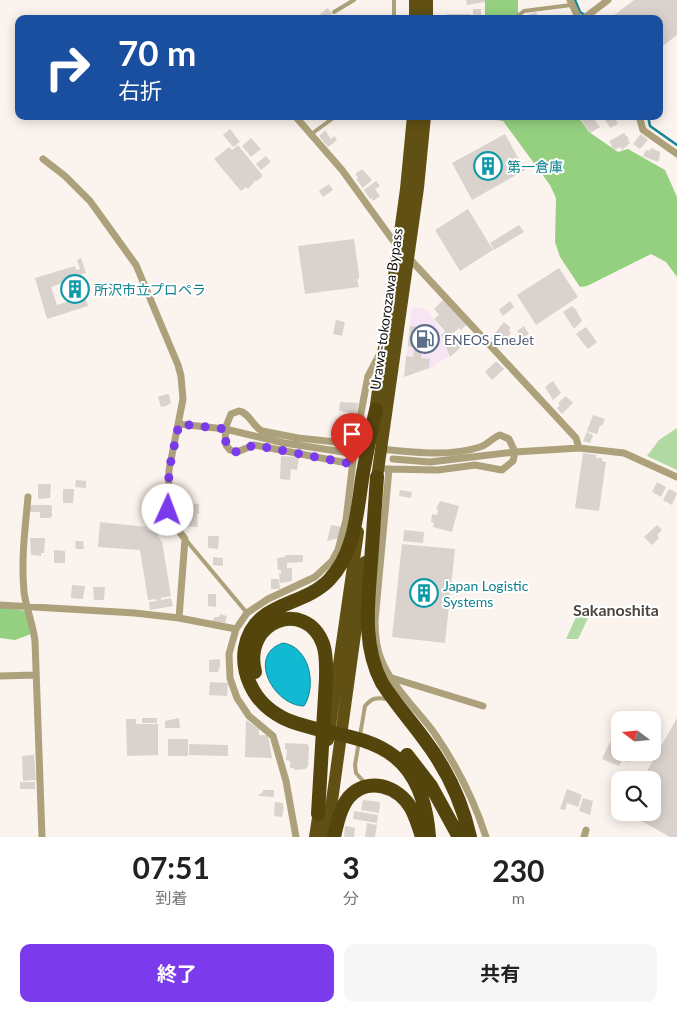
<!DOCTYPE html>
<html lang="ja">
<head>
<meta charset="utf-8">
<style>
  body { margin:0; font-family:Lato,"Noto Sans JP",sans-serif; background:#f6f6f6; color:#222; height:100vh; display:flex; flex-direction:column; font-size:19px; white-space:nowrap }
  * { box-sizing:border-box; margin:0 }
  p { font-size:16px; color:#767676 }
  .icon { flex:none; width:28px; height:28px; fill:none; stroke:currentColor; stroke-width:2; stroke-linecap:round; stroke-linejoin:round }
  .map { position:relative; height:837px; overflow:hidden }
  .drawer { display:flex; flex-direction:column; background:#fff; flex:1 }
  .drawer>* { flex:none }
  .hud { position:absolute; left:15px; top:15px; width:648px; height:105px; border-radius:10px; box-shadow:0 2px 12px #0003; background:#1a4fa0; color:#fff; overflow:hidden }
  .needle { width:32px; rotate:286deg }
  .controls { position:absolute; left:611px; top:711px; display:grid; gap:10px }
  .controls a { display:grid; place-items:center; width:50px; height:50px; border-radius:10px; background:#fff; box-shadow:0 2px 12px #0003; font-size:25px }
  .pin { position:absolute; display:grid; place-items:center; width:42px; height:42px; color:#fff; margin:-51px -21px; border-radius:50% 50% 50% 0; rotate:-45deg; box-shadow:0 0 5px #0007 }
  .pin .icon { rotate:45deg }
  .me { position:absolute; width:55px; margin:-28px; rotate:2deg; stroke-linejoin:round; filter:drop-shadow(0 0 4px #0008) }
  .turn { display:flex; align-items:center; gap:18px; height:105px; padding:0 20px; font-size:22px }
  .turn .icon { width:65px; height:65px; stroke-width:2.5 }
  .turn b { display:block; font-size:35px; line-height:42px }
  .eta { display:flex; justify-content:space-evenly; align-items:center; height:85px; text-align:center }
  .eta b { font-size:30px; font-weight:700; line-height:35px }
  .cta { display:flex; gap:10px; margin-top:auto; padding:10px 20px }
  .cta a { flex:1; height:58px; border-radius:10px; background:#7c3aed; color:#fff; font-size:20px; font-weight:700; line-height:58px; text-align:center }
  .cta a+a { background:#f6f6f6; color:#222 }
  .map>svg:first-child { display:block }
</style>
</head>
<body>
<div class="map">
<svg width="677" height="837" viewBox="0 0 677 837">
  <rect width="100%" height="100%" fill="#fbf3ed"/>
  <path fill="#f7e4f4" d="M412,307L428,310L441,331L440,332L449,357L436,363L435,367L404,377Z"/>
  <path fill="#b0d9a3" d="M677,428V470L647,456L659,440Z
    M577,615L588,618L578,639H566Z"/>
  <path fill="#95d080" d="M485,0H518V19H485Z
    M489,116H578L589,132L618,152L628,149L665,170L677,197V277L666,262L651,254L587,286L580,287L560,257L555,242L556,198L550,185L503,121L491,119Z
    M0,606L25,611L31,634L15,640L0,638Z"/>
  <path fill="#11bad2" stroke="#118697" d="M283,643C310,647 317,686 304,706C274,706 246,655 283,643Z"/>
  <g fill="none" stroke-linecap="round" stroke-linejoin="round">
    <path stroke="#118697" stroke-width="2.5" d="M575,0L580,12L586,16
      M648,116L650,126L677,145"/>
  </g>
  <path fill="#dad2cd" fill-rule="evenodd" d="M466,0H485V2L467,5Z
    M634,0H677V35L659,49V19H614L613,16Z
    M328,8L333,16L329,19H323L320,14Z
    M473,9H481V19H473Z
    M536,12L539,19H523L522,17Z
    M447,14H470V19H447Z
    M579,116H598L594,119L600,127L590,133Z
    M607,116H614L618,124L610,128L604,118Z
    M230,129L240,142L233,147L223,135Z
    M325,130L331,139L334,136L337,140L328,147L319,136Z
    M624,133L629,139L628,140L630,143L622,150L620,147L614,150L609,141Z
    M505,134L525,170L472,200L452,163Z
    M641,134L648,140L640,149L633,144Z
    M251,138L261,149L251,157L242,146Z
    M238,145L263,176L257,181L256,180L248,189L246,187L241,191L214,159L229,147L232,150Z
    M651,148L660,152V156L658,162L643,156L646,150L649,151Z
    M266,156L271,162L261,170L256,164Z
    M362,169L372,180L363,188L356,179L358,178L355,174Z
    M376,181L380,186L375,189L380,196L373,201L372,198L370,199L364,190Z
    M329,184L333,190L323,197L319,191Z
    M468,209L493,250L460,271L435,230Z
    M519,225L524,232L494,250L490,243Z
    M354,239L359,274V279H357L359,287L305,294L298,246Z
    M81,258L86,273L78,275L88,306L47,319L35,278L75,266L76,270L80,269L77,260ZM65,282L68,293L70,292L73,300L57,305L51,287Z
    M559,268L578,297L536,325L517,295Z
    M444,299L467,324L461,330L459,328L452,334L463,345L450,357L444,342L446,341L441,335L445,331L434,319L439,315L434,309Z
    M510,301L514,307L503,316L499,310Z
    M572,306L574,309L575,308L582,321L574,329L563,312Z
    M336,320L345,322L342,336L333,334Z
    M504,322L510,327L509,331L511,333L499,347L491,338Z
    M410,326L433,329L430,349L422,348L421,358L430,359L429,368L404,377L406,356L413,357L414,347L408,346Z
    M524,326L529,334L522,338L517,331Z
    M586,327L597,342L588,349L576,334Z
    M496,361L504,369L492,380L485,372Z
    M553,381L561,393L553,400L545,387Z
    M167,394H169L171,403L166,406L161,407L158,397Z
    M566,396L573,403L562,414L557,408L560,405L558,403Z
    M340,402L358,403L357,414L339,411Z
    M593,415L605,419L602,426L600,425L597,434L587,431Z
    M587,432L593,435L590,443L583,441Z
    M583,453L597,455L596,458H602V461L606,462L599,511L575,508Z
    M281,456L299,457L297,470L291,469L290,480L280,479Z
    M76,480L86,481V488L75,487Z
    M657,482L666,487L661,497L652,492Z
    M38,484H51L50,498L38,499Z
    M63,489H74L73,503H63Z
    M669,489L677,493L672,505L663,500Z
    M400,490L412,492L411,498L399,496Z
    M440,501L459,506L452,532L433,527L434,523L431,522L432,514L437,515L438,510L436,509Z
    M184,503L199,504V514H197L198,527L185,526V523H177V519H175V513H183L184,515Z
    M29,505H51L52,507V517H50V518H40V512H29Z
    M100,522L147,527V529L154,532L159,526L162,530L158,535L161,541H162L171,596L161,598V600L171,598L173,606L150,610L149,602L157,601L156,599L148,600L140,550L98,547Z
    M331,525L341,527L339,538L327,541Z
    M657,525L662,530L657,535L659,538L652,545L644,537Z
    M404,530L424,532L423,543L403,541Z
    M208,536H219L218,549L208,548Z
    M30,538H45L44,553H41V556L31,555Z
    M75,541H83L84,549H76Z
    M402,544L455,549L445,643L392,637Z
    M54,550L65,551V563H54Z
    M285,555H303V562L287,563V568H292V581L280,583L279,573H281V570H278L277,558L285,557Z
    M213,557L223,558V566L213,565Z
    M271,579H279L280,589H271Z
    M72,585L85,586L83,599L71,598Z
    M93,587H105L104,600H94Z
    M208,594H216V607L208,606Z
    M220,614L227,616L225,623L212,621L215,617H219Z
    M220,659V668H219L218,672H209V660Z
    M210,682L228,683L227,696L209,695Z
    M142,718H157V723H142Z
    M179,718L180,728H165V721Z
    M677,718V837H670L625,812H652V780H642Z
    M126,719H136V724H158V755L127,756Z
    M246,720L259,729V735H268L272,758L245,757Z
    M616,734L620,736V752L631,757L628,762L623,759L619,766L602,759L608,746Z
    M168,739H188V756H168Z
    M285,743L307,744L309,747L308,766L305,769L294,770V768H290V761L286,760L287,749H285Z
    M189,744L228,745V756L189,755Z
    M34,755L36,780L23,781L22,756Z
    M20,782H35V789H20Z
    M567,789L582,795L578,807L567,803L565,810L560,809Z
    M263,790H274V797L259,796L260,793L262,794Z
    M583,798L593,801L590,815L579,811Z
    M363,800L380,802L379,813L361,810Z
    M275,802L283,803V807H284L282,817L274,816Z
    M354,811L378,815L377,823L353,819Z
    M367,823L377,825L375,837H365Z
    M345,826L355,828L354,837H344Z"/>
  <g fill="none" stroke-linecap="round" stroke-linejoin="round">
    <path stroke="#aca17a" stroke-width="4" d="M394,0V19
      M334,12L354,0
      M514,19L524,11L571,5
      M310,135L336,116
      M186,540L247,613
      M364,782L356,773L355,765L365,706C372,698 376,697 387,699"/>
    <path stroke="#aca17a" stroke-width="7" d="M570,0L579,19
      M583,19L608,0
      M295,116L342,170L397,246
      M639,116L643,130L677,154
      M43,159L65,176L90,201L136,265L178,365L181,376L183,399L169,470L168,517L185,539L179,618
      M408,257L576,438L579,448
      M179,424L225,429L284,443L350,453
      M381,449C410,452 451,457 480,447C487,445 492,438 500,435L509,439L515,452L513,461L502,470L475,465L438,470L386,469
      M393,459L430,462L515,452L579,448L624,453L677,477
      M352,464L254,445L237,452L230,450L226,445L225,429L231,414L239,411C250,413 252,426 262,431L298,438L355,444
      M389,469L375,621C375,634 376,647 381,659C390,684 419,712 435,734C457,766 474,800 486,837
      M28,497C25,529 21,560 24,592C26,608 33,624 35,641L42,837
      M0,605L135,613L179,618L236,629
      M0,676L36,675
      M392,678L483,706
      M296,837L286,781L273,736L249,716L237,698L230,678L229,654L236,629L247,613L268,599L315,577L332,561L338,550L346,520L355,444L368,376L379,355
      M584,837L586,830"/>
    <path stroke="#605014" stroke-width="12" d="M415,0V19
      M427,0V19
      M374,419L406,189L413,116
      M376,485L418,188L425,116
      M328,740L358,532
      M315,837L320,805
      M327,837L365,562"/>
    <path stroke="#53450c" stroke-width="14" d="M376,410C371,431 367,452 363,473C357,509 356,552 329,580C302,608 253,601 245,648C243,660 245,673 250,684C286,765 419,692 429,837
      M377,477C375,505 373,534 371,562C368,603 362,645 382,683C395,703 410,720 424,739C446,768 462,801 470,837
      M255,672C242,620 306,598 323,644C327,655 326,667 326,679L318,814
      M407,755L431,786L459,837
      M334,837C337,824 340,808 349,797C368,776 398,786 411,808C416,817 419,827 422,837"/>
  </g>
  <g fill="none" stroke-linecap="round" stroke-linejoin="round">
    <path stroke="#7c3aed" stroke-width="9" stroke-dasharray="0 16.2" d="M168,510L169,470L179,424L225,429L226,445L230,450L237,452L254,445L352,464"/>
  </g>
  <defs>
    <symbol id="building-ring" viewBox="-11 -11 22 22"><circle r="9.5" fill="#fff" stroke="#0f9aa8" stroke-width="1.5"/><path d="M-4-6H4V6H1V3H-1V6H-4ZM-2.5-4.3h1.7v1.8h-1.7ZM.8-4.3h1.7v1.8H.8ZM-2.5-1h1.7V.8h-1.7ZM.8-1h1.7V.8H.8Z" fill="#0f9aa8"/></symbol>
    <symbol id="fuel-ring" viewBox="-11 -11 22 22"><circle r="9.5" fill="#fff" stroke="#5c6f8a" stroke-width="1.5"/><path d="M-5.5-6h7V0h2V4h1.3V-2.5L3-4.5l.8-.8L6-3V5H2.5V1h-1V6h-7ZM-4.2-4.7v3.2H.2V-4.7Z" fill="#5c6f8a"/></symbol>
  </defs>
  <g fill-rule="evenodd">
    <use href="#building-ring" x="472" y="150" width="32" height="32"/>
    <use href="#building-ring" x="59" y="273" width="32" height="32"/>
    <use href="#fuel-ring" x="409" y="323" width="32" height="32"/>
    <use href="#building-ring" x="408" y="577" width="32" height="32"/>
  </g>
  <g text-anchor="middle" dominant-baseline="central" stroke-width="4" stroke-linejoin="round" paint-order="stroke">
    <g font-size="14" fill="#0d838f" stroke="#fff" text-anchor="start">
      <text x="507" y="166">第一倉庫</text>
      <text x="94" y="289">所沢市立プロペラ</text>
      <text x="443" y="585">Japan Logistic<tspan x="443" dy="16">Systems</tspan></text>
    </g>
    <g font-size="14" fill="#100e0c" stroke="#fff">
      <text transform="translate(386 309) rotate(-82)">Urawa-tokorozawa Bypass</text>
    </g>
    <g font-size="14" fill="#4e5e75" stroke="#fff" text-anchor="start">
      <text x="444" y="339">ENEOS EneJet</text>
    </g>
    <g font-size="16" font-weight="bold" fill="#4c4641" stroke="#fff">
      <text x="616" y="609">Sakanoshita</text>
    </g>
  </g>
</svg>
<div class="controls">
<a><svg class="needle" viewBox="-14 -14 28 28"><path d="M0-13l5 13h-10z" fill="#e53935"/><path d="M0 13l5-13h-10z" fill="#767676"/></svg></a>
<a><svg class="icon" aria-label="search" viewBox="0 0 24 24"><circle cx="10" cy="10" r="6"/><path d="M15 15l6 6"/></svg></a>
</div>
<div class="pin" style="left:352px;top:464px;background:#d93025"><svg class="icon" aria-label="arrive" viewBox="0 0 24 24"><path d="M6 21V4h12l-3 4 3 4H6"/></svg></div>
<svg class="me" style="left:168px;top:510px" viewBox="-20 -20 40 40"><circle r="19" fill="#fff"/><path d="M0-13L10 11 0 6-10 11z" fill="#7c3aed"/></svg>
<div class="hud">
<div class="turn"><svg class="icon" aria-label="right" viewBox="0 0 24 24"><path d="M7 20v-9h11M14 6l5 5-5 5"/></svg><div><b>70 m</b>右折</div></div>
</div>
</div>
<section class="drawer">
<div class="eta">
<div><b>07:51</b><p>到着</p></div>
<div><b>3</b><p>分</p></div>
<div><b>230</b><p>m</p></div>
</div>
<div class="cta"><a>終了</a><a>共有</a></div>
</section>
</body>
</html>
